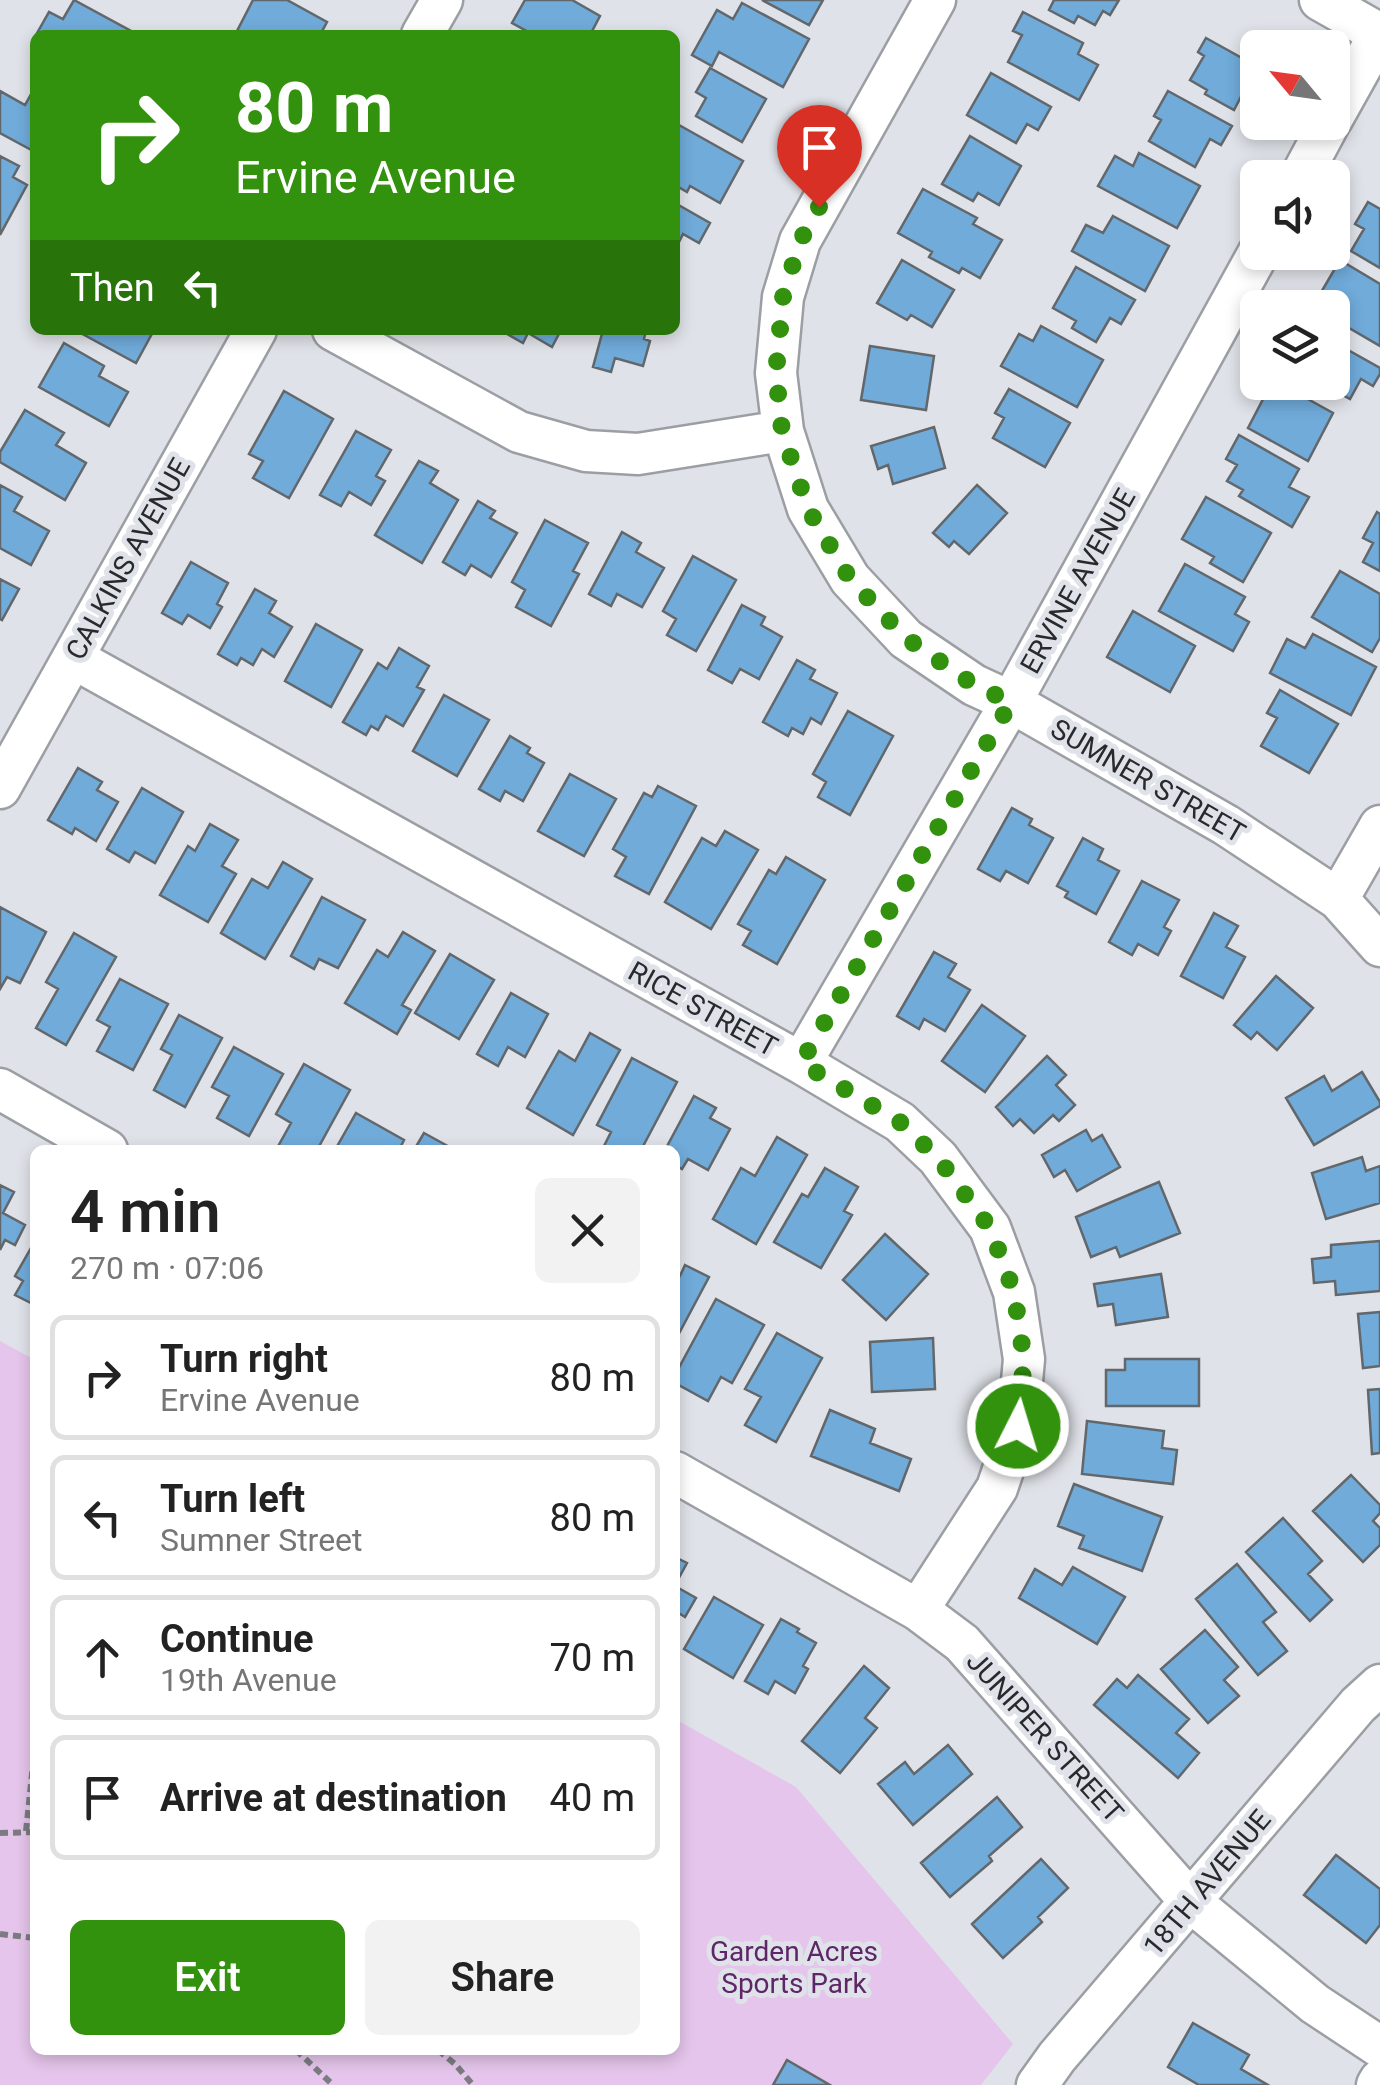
<!DOCTYPE html>
<html lang="en">
<head>
<meta charset="utf-8">
<style>
  body { margin:0; font-family:Roboto,sans-serif; background:#f2f2f2; color:#222; height:100vh; display:flex; flex-direction:column; font-size:38px; white-space:nowrap }
  * { box-sizing:border-box; margin:0 }
  p { font-size:32px; color:#767676 }
  .icon { flex:none; width:55px; height:55px; fill:none; stroke:currentColor; stroke-width:2; stroke-linecap:round; stroke-linejoin:round }
  .map { position:relative; flex:1; overflow:hidden }
  .sheet { position:absolute; left:30px; top:1145px; width:650px; height:910px; display:flex; flex-direction:column; background:#fff; border-radius:15px; box-shadow:0 5px 15px #0003 }
  .sheet>* { flex:none }
  .hud { position:absolute; left:30px; top:30px; width:650px; height:305px; border-radius:15px; box-shadow:0 5px 15px #0003; background:#32910d; color:#fff; overflow:hidden }
  .needle { width:65px; rotate:299deg }
  .fabs { position:absolute; left:1240px; top:30px; display:grid; gap:20px }
  .fabs a { display:grid; place-items:center; width:110px; height:110px; border-radius:15px; background:#fff; box-shadow:0 5px 15px #0003; font-size:50px }
  .pin { position:absolute; display:grid; place-items:center; width:85px; height:85px; color:#fff; margin:-102px -42px; border-radius:50% 50% 50% 0; rotate:-45deg; box-shadow:0 0 10px #0007 }
  .pin .icon { rotate:45deg }
  .me { position:absolute; width:110px; margin:-55px; rotate:5deg; stroke-linejoin:round; filter:drop-shadow(0 0 8px #0008) }
  .turn { display:flex; align-items:center; gap:35px; height:210px; padding:0 40px; font-size:45px }
  .turn .icon { width:130px; height:130px; stroke-width:2.5 }
  .turn b { display:block; font-size:70px; line-height:85px }
  .then { display:flex; align-items:center; height:95px; padding:0 40px; background:#0003; gap:20px; font-size:38px }
  .round { display:grid; place-items:center; flex:none; width:105px; height:105px; border-radius:15px; background:#f2f2f2 }
  .overview { display:flex; align-items:center; justify-content:space-between; height:170px; padding:0 40px }
  h1 { font-size:60px; font-weight:600; line-height:75px }
  .button { display:flex; gap:20px; margin-top:auto; padding:20px 40px }
  .button a { flex:1; height:115px; border-radius:15px; background:#32910d; color:#fff; font-size:40px; font-weight:600; line-height:115px; text-align:center }
  .button a+a { background:#f2f2f2; color:#222 }
  ul { padding:0; list-style:none }
  li { display:flex; align-items:center; gap:30px; height:125px; margin:0 20px 15px; padding:0 20px; border:5px solid #e0e0e0; border-radius:15px }
  li div { flex:1 }
  li b { display:block; font-size:38px }
  li em { font-style:normal }
  .map>svg:first-child { display:block }
</style>
</head>
<body>
<div class="map">
<svg width="1380" height="2085" viewBox="0 0 1380 2085">
  <rect width="100%" height="100%" fill="#dfe2e8"/>
  <path fill="#e5c5eb" d="M0,1341L35,1360V2050H675V1719L796,1787L1013,2044L981,2085H0Z"/>
  <path fill="#70abda" stroke="#62676b" stroke-width="2.5" d="M74,0L131,31L128,35H36L49,12L63,19Z
    M253,0H287L327,22L320,35H240L236,33Z
    M525,0H572L600,16L590,35H580L574,32L573,35H534L512,23Z
    M762,0H823L809,25Z
    M1054,0H1119L1110,15L1103,11L1095,25L1078,16L1074,23L1049,10Z
    M742,3L809,39L783,87L719,52L712,66L692,55L717,10L733,19Z
    M1023,12L1083,43L1078,54L1098,65L1079,100L1008,62L1022,35L1013,31Z
    M1206,38L1258,67V81L1252,90L1246,87L1234,110L1205,94L1207,90L1190,80L1204,56L1198,52Z
    M710,68L766,99L742,142L696,116L706,98L696,92Z
    M991,73L1051,107L1038,130L1027,124L1016,143L967,115Z
    M35,87V152L0,133V91L25,105Z
    M1168,91L1232,126L1221,145L1210,139L1195,167L1149,141L1161,120L1154,116Z
    M679,125L743,161L720,203L690,186L687,192L675,185V132Z
    M970,136L1021,166L999,205L978,193L973,201L942,184Z
    M1139,153L1200,186L1177,228L1098,186L1115,156L1133,166Z
    M0,156L19,166L13,177L27,185L0,235Z
    M923,189L977,218L973,224L1002,240L980,278L962,268L959,273L929,257L932,252L898,233Z
    M1368,202L1380,209V268L1351,251L1364,229L1355,224Z
    M675,203L710,223L699,243L683,234L675,250Z
    M1113,216L1169,246L1145,291L1072,251L1086,225L1103,233Z
    M902,260L954,290L932,327L911,315L907,320L877,303Z
    M1340,260L1380,284V346L1332,318V308L1313,306Z
    M1076,267L1135,300L1121,324L1110,318L1096,342L1072,328L1076,321L1053,308Z
    M1041,326L1103,360L1077,407L1001,366L1019,334L1033,341Z
    M75,330H154L136,363Z
    M500,330H561L552,347L528,333L523,343Z
    M603,330H646L644,339L650,341L643,366L615,358L611,372L593,367Z
    M1332,341L1380,368V374L1373,386L1361,379L1350,399L1328,387L1324,394L1305,382H1332Z
    M64,343L104,366L99,376L128,392L109,426L39,387Z
    M870,346L934,356L926,410L861,400Z
    M1272,382H1277L1333,413L1308,461L1248,428Z
    M1009,389L1070,423L1045,467L993,438L1004,418L995,413Z
    M284,391L333,419L289,498L253,478L263,461L249,454Z
    M25,410L64,433L56,445L86,463L65,500L0,462V452Z
    M934,427L945,468L893,484L888,465L878,469L871,446Z
    M356,431L391,450L376,476L385,481L371,505L349,492L341,506L320,495Z
    M1239,435L1299,469L1289,487L1309,497L1292,527L1239,496L1243,490L1227,481L1237,465L1226,459Z
    M419,461L438,471L430,483L458,500L422,563L375,535Z
    M0,485L22,497L14,511L49,531L31,565L0,548Z
    M977,485L1007,513L969,554L954,541L949,547L933,533Z
    M1206,497L1271,533L1243,582L1210,563L1214,557L1182,539Z
    M478,501L495,511L490,518L517,533L491,577L471,565L465,575L443,562Z
    M1377,512L1380,514V571L1363,562L1373,543L1363,538Z
    M545,520L588,543L573,571L579,574L551,626L516,607L525,590L512,582Z
    M622,532L641,543L636,552L664,568L642,607L617,594L611,606L589,594Z
    M693,556L736,580L696,651L667,635L676,619L663,611Z
    M191,562L228,583L217,604L222,607L210,628L188,615L182,624L162,613Z
    M1185,564L1245,597L1235,614L1249,622L1233,651L1159,611Z
    M1340,571L1380,594V638L1372,652L1312,617Z
    M0,579L19,589L2,620L0,619Z
    M255,589L276,601L269,613L292,627L274,657L262,649L253,665L241,658L237,665L218,654Z
    M742,605L765,617L761,625L782,637L759,679L740,669L732,683L708,670Z
    M1133,611L1195,646L1170,692L1107,657Z
    M316,624L362,650L331,707L285,681Z
    M1313,634L1376,667L1351,715L1270,673L1287,639L1305,648Z
    M399,648L429,666L417,687L424,690L403,726L386,716L378,730L371,726L366,735L343,722L378,663L387,669Z
    M797,660L815,670L810,679L837,693L821,724L811,718L803,734L792,728L788,736L763,722Z
    M1280,690L1338,724L1309,773L1261,746L1277,718L1267,713Z
    M444,695L489,720L457,776L413,751Z
    M848,711L893,736L850,815L818,797L826,782L813,774Z
    M510,736L530,748L527,753L544,763L523,801L505,791L500,801L479,789Z
    M78,768L102,782L97,790L118,802L96,841L75,828L72,834L48,820Z
    M570,774L616,799L584,856L538,831Z
    M658,786L696,806L649,894L615,876L626,857L613,849L644,793L652,797Z
    M142,788L183,812L155,863L135,852L129,862L107,849Z
    M1012,808L1032,819L1029,825L1053,838L1028,883L1006,871L1000,881L978,869Z
    M210,824L238,840L222,866L236,874L208,922L160,895L188,846L195,851Z
    M725,831L758,850L711,929L665,902L702,838L716,846Z
    M1083,838L1103,849L1098,860L1119,871L1096,914L1065,897L1068,892L1057,886Z
    M786,857L825,880L777,964L743,945L751,931L738,924L769,870L776,874Z
    M283,862L312,879L265,959L221,933L252,879L268,888Z
    M1142,881L1179,900L1164,927L1171,931L1158,955L1138,944L1132,955L1109,942Z
    M322,897L365,920L338,968L319,959L314,969L291,956Z
    M0,907L46,932L20,983L7,977L0,989Z
    M1214,913L1238,926L1226,947L1245,957L1223,998L1181,976Z
    M403,932L435,951L402,1005L411,1010L397,1034L345,1003L377,950L388,957Z
    M74,933L116,957L66,1045L36,1028L58,989L46,982Z
    M934,952L956,964L948,977L970,990L945,1031L924,1019L919,1029L897,1016Z
    M450,954L494,980L459,1039L415,1013Z
    M1276,976L1313,1008L1277,1050L1257,1032L1251,1039L1234,1025Z
    M120,979L168,1004L133,1070L97,1051L110,1027L97,1020Z
    M511,993L548,1014L525,1057L508,1047L498,1066L477,1054Z
    M982,1005L1025,1036L985,1092L942,1061Z
    M179,1015L222,1038L185,1107L154,1090L172,1055L161,1049Z
    M590,1033L620,1050L573,1135L527,1108L559,1051L575,1061Z
    M234,1047L283,1074L249,1136L217,1118L229,1096L212,1087Z
    M1047,1056L1066,1075L1056,1085L1075,1105L1059,1121L1053,1115L1034,1133L1020,1119L1013,1126L996,1107Z
    M632,1058L677,1082L641,1150H602L611,1132L597,1125Z
    M304,1064L350,1090L317,1150H276L291,1123L276,1114Z
    M1362,1072L1380,1102V1106L1314,1145L1286,1098L1324,1076L1332,1091Z
    M694,1096L716,1108L710,1118L730,1129L708,1170L688,1159L682,1169L675,1165V1150H665Z
    M356,1113L404,1140L399,1150H335Z
    M1086,1130L1092,1141L1102,1135L1120,1167L1077,1191L1065,1170L1054,1177L1042,1155Z
    M424,1133L455,1150H414Z
    M777,1137L807,1155L756,1244L713,1219L741,1168L755,1176Z
    M1362,1157L1366,1171L1380,1166V1203L1326,1219L1312,1173Z
    M825,1168L858,1187L844,1211L852,1215L821,1268L774,1242L802,1194L808,1197Z
    M1159,1182L1180,1233L1120,1257L1116,1247L1091,1257L1076,1217Z
    M0,1185L14,1192L3,1213L25,1225L15,1245L5,1240L0,1250Z
    M885,1234L928,1274L886,1320L843,1280Z
    M35,1241V1305L15,1295L23,1281L15,1276Z
    M1380,1241V1291L1336,1295L1335,1281L1314,1283L1312,1259L1331,1257V1245Z
    M685,1265L709,1277L675,1341V1274L680,1276Z
    M1161,1274L1168,1317L1116,1325L1113,1304L1098,1306L1094,1284Z
    M716,1299L764,1325L732,1383L721,1377L708,1401L675,1383V1375Z
    M1380,1312V1366L1363,1368L1358,1314Z
    M777,1333L822,1358L776,1442L745,1425L761,1397L745,1389Z
    M933,1338L935,1389L872,1392L870,1342Z
    M1125,1359H1199V1406H1106V1370H1125Z
    M1380,1389V1453L1372,1454L1368,1390Z
    M830,1410L875,1429L870,1443L911,1459L899,1491L811,1456Z
    M1087,1421L1164,1431L1162,1448L1177,1450L1173,1484L1082,1474Z
    M1351,1475L1380,1505V1513L1373,1521L1380,1528V1545L1363,1562L1313,1511Z
    M1074,1484L1162,1517L1142,1571L1079,1548L1084,1536L1058,1526Z
    M1283,1518L1322,1561L1308,1574L1332,1600L1310,1621L1246,1552Z
    M675,1557L687,1563L675,1585Z
    M1237,1564L1276,1612L1263,1622L1287,1651L1258,1675L1196,1599Z
    M1073,1567L1125,1597L1097,1644L1019,1598L1035,1569L1062,1585Z
    M675,1586L696,1598L685,1617L677,1612L675,1615Z
    M714,1597L763,1625L733,1678L684,1649Z
    M781,1619L799,1629L797,1632L816,1643L803,1666L808,1669L795,1693L775,1681L768,1694L745,1681Z
    M1205,1630L1238,1667L1224,1680L1239,1696L1208,1723L1161,1669Z
    M864,1666L889,1688L865,1718L877,1728L840,1773L802,1741Z
    M1138,1675L1189,1719L1176,1733L1199,1753L1178,1778L1094,1705L1117,1679L1127,1688Z
    M948,1745L972,1774L913,1825L878,1784L905,1762L914,1774Z
    M997,1797L1022,1827L989,1856L992,1861L950,1897L921,1863Z
    M1336,1855L1380,1889V1925L1366,1943L1304,1895Z
    M1041,1859L1068,1888L1038,1917L1042,1922L1003,1958L972,1924Z
    M1193,2023L1249,2055L1241,2069L1268,2085H1199L1168,2067Z
    M787,2060L830,2085H773Z"/>
  <g fill="none" stroke-linecap="round" stroke-linejoin="round">
    <defs>
      <path id="minor" d="M935,0L800,241L783,297L776,373L783,431L808,509L850,579L906,639L974,685L1011,702L1226,825L1338,899L1380,946
        M1320,0L1380,34
        M422,35L442,0
        M1332,119L1380,33
        M1300,178L1330,122
        M333,330L519,432L586,451L638,454L783,431
        M73,658L801,1063L900,1122L938,1158L990,1228L1014,1292L1024,1359L1018,1426L997,1488L918,1610
        M0,788L256,330
        M1338,899L1380,826
        M801,1063L1011,702L1259,252
        M0,1089L107,1150
        M675,1472L918,1610L962,1643L1191,1902L1315,2004L1380,2047
        M1037,2085L1057,2057L1358,1705L1380,1685
        M1377,2085L1380,2080"/>
    </defs>
    <use href="#minor" stroke="#9b9ea3" stroke-width="45"/>
    <path stroke="#7a7c81" stroke-width="6" stroke-dasharray="8 5" stroke-linecap="butt" d="M26,1831L35,1746
      M0,1833L35,1832
      M0,1934L35,1938
      M296,2050L333,2085
      M438,2050L455,2064L473,2085"/>
    <use href="#minor" stroke="#fff" stroke-width="40"/>
  </g>
  <g fill="none" stroke-linecap="round" stroke-linejoin="round">
    <path stroke="#32910d" stroke-width="18" stroke-dasharray="0 32.4" d="M819,207L800,241L783,297L776,373L782,431L808,509L850,579L906,638L974,685L1011,702L801,1063L900,1122L938,1158L990,1228L1014,1292L1024,1359L1018,1426"/>
  </g>
  <g text-anchor="middle" dominant-baseline="central" stroke-width="10" stroke-linejoin="round" paint-order="stroke">
    <g font-size="28" fill="#28292c" stroke="#dfe2e8">
      <text transform="translate(128 559) rotate(-61)">CALKINS AVENUE</text>
      <text transform="translate(1078 581) rotate(-61)">ERVINE AVENUE</text>
      <text transform="translate(1148 781) rotate(30)">SUMNER STREET</text>
      <text transform="translate(703 1009) rotate(29)">RICE STREET</text>
      <text transform="translate(1045 1737) rotate(48)">JUNIPER STREET</text>
      <text transform="translate(1207 1883) rotate(-50)">18TH AVENUE</text>
    </g>
    <g font-size="28" fill="#5e2668" stroke="#dfe2e8">
      <text x="794" y="1951">Garden Acres<tspan x="794" dy="32">Sports Park</tspan></text>
    </g>
  </g>
</svg>
<div class="fabs">
<a><svg class="needle" viewBox="-14 -14 28 28"><path d="M0-13l5 13h-10z" fill="#e53935"/><path d="M0 13l5-13h-10z" fill="#767676"/></svg></a>
<a><svg class="icon" aria-label="sound" viewBox="0 0 24 24"><path d="M4 9h4l5-4v14l-5-4H4zM17 9q2 3 0 6"/></svg></a>
<a><svg class="icon" aria-label="layers" viewBox="0 0 24 24"><path d="M12 4l9 5-9 5-9-5zM3 14l9 5 9-5"/></svg></a>
</div>
<div class="pin" style="left:819px;top:207px;background:#d93025"><svg class="icon" aria-label="arrive" viewBox="0 0 24 24"><path d="M6 21V4h12l-3 4 3 4H6"/></svg></div>
<svg class="me" style="left:1018px;top:1426px" viewBox="-20 -20 40 40"><circle r="17" fill="#32910d" stroke="#fff" stroke-width="3"/><path d="M0-11L8 9 0 5-8 9z" fill="#fff"/></svg>
<div class="hud">
<div class="turn"><svg class="icon" aria-label="right" viewBox="0 0 24 24"><path d="M7 20v-9h11M14 6l5 5-5 5"/></svg><div><b>80 m</b>Ervine Avenue</div></div>
<div class="then">Then<svg class="icon" aria-label="left" viewBox="0 0 24 24"><path d="M17 20v-9H6M10 6l-5 5 5 5"/></svg></div>
</div>
<section class="sheet">
<div class="overview"><div><h1>4 min</h1><p>270 m · 07:06</p></div><a class="round"><svg class="icon" aria-label="close" viewBox="0 0 24 24"><path d="M6 6l12 12M18 6L6 18"/></svg></a></div>
<ul>
<li><svg class="icon" aria-label="right" viewBox="0 0 24 24"><path d="M7 20v-9h11M14 6l5 5-5 5"/></svg><div><b>Turn right</b><p>Ervine Avenue</p></div><em>80 m</em></li>
<li><svg class="icon" aria-label="left" viewBox="0 0 24 24"><path d="M17 20v-9H6M10 6l-5 5 5 5"/></svg><div><b>Turn left</b><p>Sumner Street</p></div><em>80 m</em></li>
<li><svg class="icon" aria-label="ahead" viewBox="0 0 24 24"><path d="M12 20V5M6 11l6-6 6 6"/></svg><div><b>Continue</b><p>19th Avenue</p></div><em>70 m</em></li>
<li><svg class="icon" aria-label="arrive" viewBox="0 0 24 24"><path d="M6 21V4h12l-3 4 3 4H6"/></svg><div><b>Arrive at destination</b></div><em>40 m</em></li>
</ul>
<div class="button"><a>Exit</a><a>Share</a></div>
</section>
</div>
</body>
</html>
